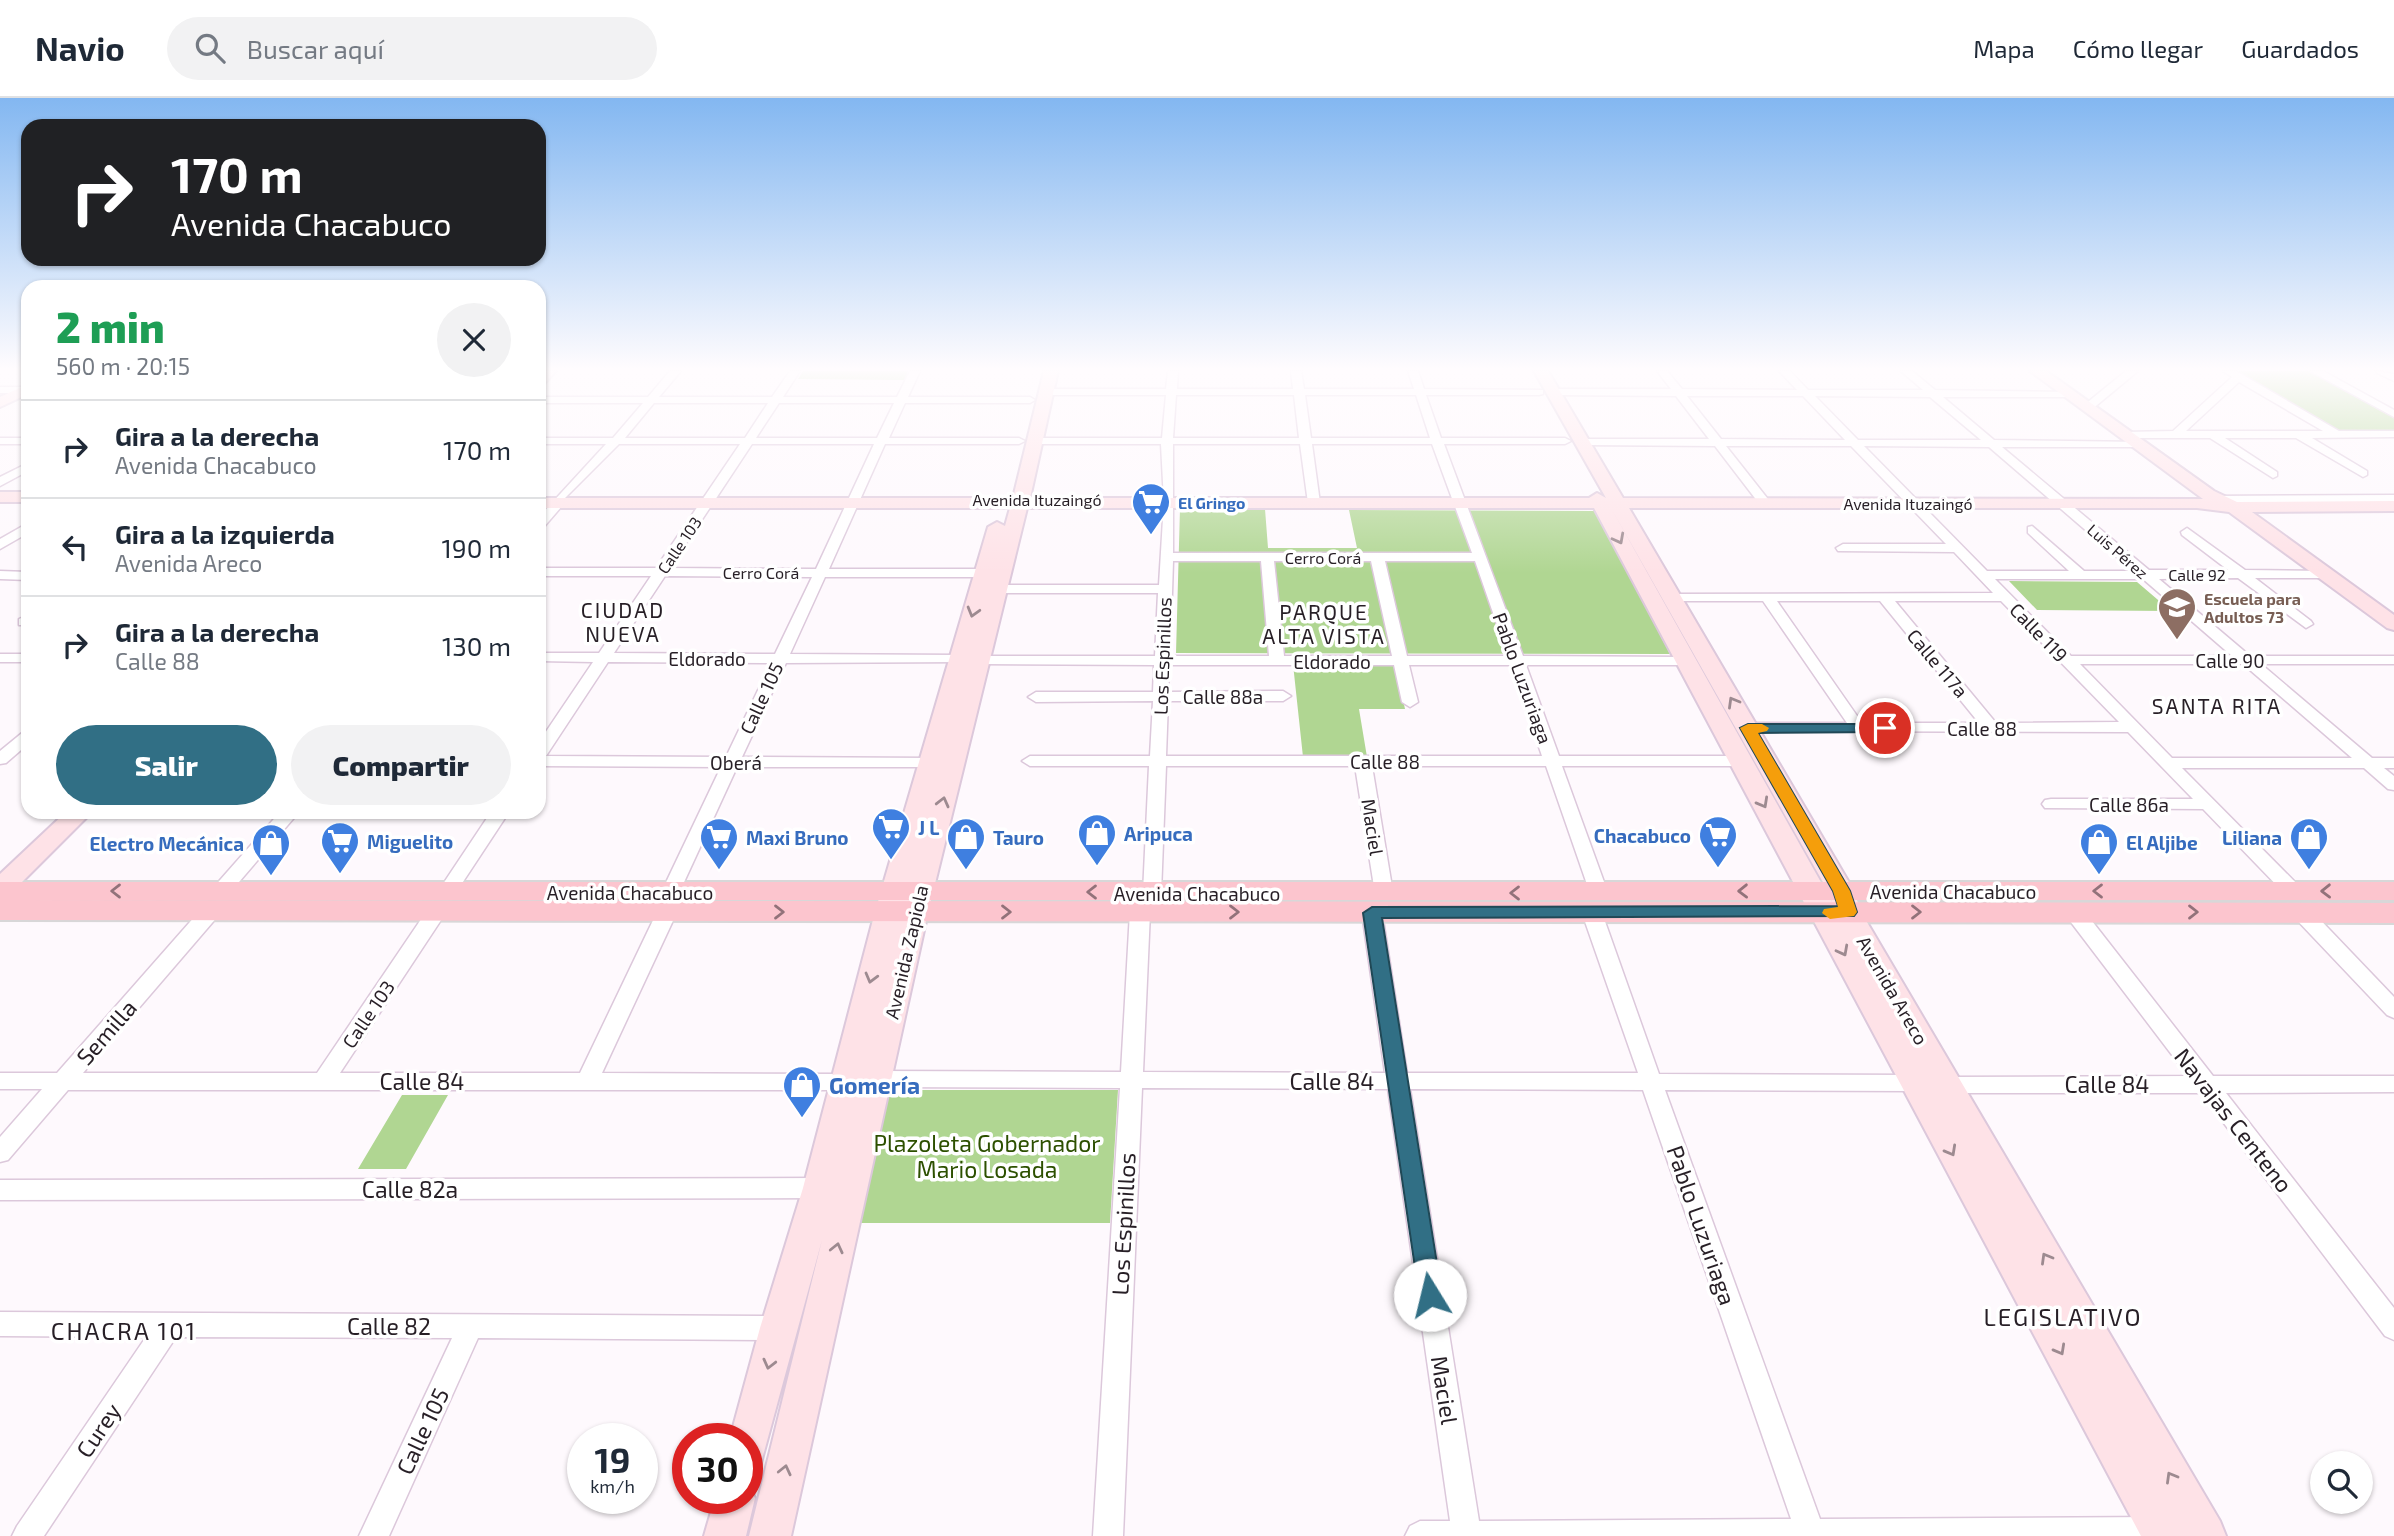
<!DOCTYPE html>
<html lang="es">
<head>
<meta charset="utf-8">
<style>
  body { margin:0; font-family:"Exo 2",sans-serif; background:#f2f2f3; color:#1f2937; height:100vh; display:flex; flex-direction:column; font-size:26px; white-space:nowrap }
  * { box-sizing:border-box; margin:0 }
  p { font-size:23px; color:#747a83 }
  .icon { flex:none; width:38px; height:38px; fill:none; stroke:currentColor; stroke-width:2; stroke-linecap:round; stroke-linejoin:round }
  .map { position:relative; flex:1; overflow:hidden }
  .sheet { position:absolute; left:21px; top:182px; width:525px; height:539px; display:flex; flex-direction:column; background:#fff; border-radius:21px; box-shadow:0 2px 5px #0004 }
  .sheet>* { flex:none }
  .top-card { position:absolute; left:21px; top:21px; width:525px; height:147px; border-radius:21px; box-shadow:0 2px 5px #0004; background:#202124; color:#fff; overflow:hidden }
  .fabs { position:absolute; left:2310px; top:1353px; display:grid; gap:14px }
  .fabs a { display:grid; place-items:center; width:63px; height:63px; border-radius:50%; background:#fff; box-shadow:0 2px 5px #0004; font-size:35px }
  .speed { position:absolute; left:567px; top:1325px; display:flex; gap:14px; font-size:35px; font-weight:700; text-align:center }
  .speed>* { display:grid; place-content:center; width:91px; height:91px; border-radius:50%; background:#fff; box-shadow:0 2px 5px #0004; line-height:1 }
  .speed small { font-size:18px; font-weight:400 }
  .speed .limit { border:10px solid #d22; background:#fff; color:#111 }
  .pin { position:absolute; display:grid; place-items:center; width:60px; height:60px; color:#fff; margin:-30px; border:4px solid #fff; border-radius:50%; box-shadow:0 2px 7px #0007 }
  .me { position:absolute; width:77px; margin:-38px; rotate:351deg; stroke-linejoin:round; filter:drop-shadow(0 0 5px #0008) }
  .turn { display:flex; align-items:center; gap:24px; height:147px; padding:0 35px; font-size:32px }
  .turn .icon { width:91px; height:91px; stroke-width:2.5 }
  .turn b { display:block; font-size:49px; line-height:60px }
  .round { display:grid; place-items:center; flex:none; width:74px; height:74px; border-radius:37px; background:#f2f2f3 }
  .headline { display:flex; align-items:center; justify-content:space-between; height:119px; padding:0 35px }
  h1 { font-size:42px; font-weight:800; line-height:52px; color:#1e9e55 }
  .button { display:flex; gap:14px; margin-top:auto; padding:14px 35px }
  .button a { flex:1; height:80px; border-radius:42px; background:#316f85; color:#fff; font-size:28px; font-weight:800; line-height:80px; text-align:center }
  .button a+a { background:#f2f2f3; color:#1f2937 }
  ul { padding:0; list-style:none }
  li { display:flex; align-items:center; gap:21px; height:98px; padding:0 35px; border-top:2px solid #e0e1e3 }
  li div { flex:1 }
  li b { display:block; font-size:26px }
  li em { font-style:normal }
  header { display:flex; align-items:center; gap:42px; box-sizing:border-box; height:98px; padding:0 35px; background:#fff; border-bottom:2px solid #e0e1e3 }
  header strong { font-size:33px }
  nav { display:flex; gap:38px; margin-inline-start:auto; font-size:24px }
  .search { width:490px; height:63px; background:#f2f2f3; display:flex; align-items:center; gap:18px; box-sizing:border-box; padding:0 24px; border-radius:38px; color:#747a83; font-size:26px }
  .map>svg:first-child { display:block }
</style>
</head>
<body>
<header>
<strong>Navio</strong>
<div class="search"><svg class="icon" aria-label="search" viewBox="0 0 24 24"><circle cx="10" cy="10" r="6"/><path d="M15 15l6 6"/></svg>Buscar aquí</div>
<nav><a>Mapa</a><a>Cómo llegar</a><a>Guardados</a></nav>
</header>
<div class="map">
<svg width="2394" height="1438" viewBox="0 0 2394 1438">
  <rect width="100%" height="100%" fill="#fef9fd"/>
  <path fill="#b0d692" d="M803,273H908L905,282L798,281Z
    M2233,273H2308L2394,320V334H2337Z
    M1180,410L1265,411L1268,450H1357L1349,412L1595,413L1670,556L1176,555Z
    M2009,483L2137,484L2171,513L2037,512Z
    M1293,566H1395L1405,611H1359L1367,659H1303Z
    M1872,798H2394V806H1877Z
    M888,992H1118L1110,1125H856Z
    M402,997H448L406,1071H358Z"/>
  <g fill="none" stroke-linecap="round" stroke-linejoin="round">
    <defs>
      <path id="minor" d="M670,273H681L659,299H772L790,273H800L783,299H897L910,273H920L908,299H1030L1035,302L1030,305H905L889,340H1019L1025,343L1019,346H885L829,471H984L991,475L984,479H825L790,556L959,557L966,561L964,564L786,565L742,659L932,660L938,661L940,665L938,669H737L679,795L677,799H663L661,795L721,669L539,668V644L593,564L539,563V555H599L651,478H539V470H656L740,346H619L562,403V408L543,430L539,431V419L606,346H539V340H613L643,305H539V299H648ZM654,305H768L745,340H625ZM779,305H894L877,340H756ZM752,346H874L816,471L670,470ZM665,478L812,479L775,556L614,555ZM608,564L771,565L726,659L546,658Z
        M1168,273H1178L1177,291H1293L1291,273H1301L1304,291H1414L1408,273H1418L1424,291L1543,292V296L1539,297H1426L1441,340H1565L1571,343L1565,346H1444L1523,558L1684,559L1691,563L1684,567H1526L1559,658H1740L1748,663L1740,668H1562L1608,795L1606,799H1592L1590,795L1546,668H1372L1393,795L1391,799H1377L1375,795L1355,668H1166L1161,795L1159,799H1145L1143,795L1149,668H1030L1022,663L1030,658H1150L1153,603L1036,604L1028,599L1036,594H1153L1154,567L980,566L973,562L980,558H1155L1158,495H998L991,491L998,487H1159L1164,404L1161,346H1035L1029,343L1035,340H1162L1166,297H1046L1041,294L1046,291H1166ZM1176,297H1294L1299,340H1173ZM1305,297H1416L1430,340H1311ZM1173,346H1300L1308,405L1314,409L1320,405L1312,346H1432L1472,455H1173ZM1173,463H1261L1269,558H1170ZM1274,463H1371L1392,558H1284ZM1385,463H1475L1508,558H1407ZM1169,567H1394L1402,604L1410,609L1418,604L1409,567H1511L1542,658H1166L1168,603H1283L1291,598L1283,593L1168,594Z
        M1657,273H1667L1682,291L1797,292L1779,273H1790L1808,292H1923L1901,273H1912L1935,292L2073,294V298L2069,299H1943L1994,342L2142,344L2144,346L2138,349H2002L2149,472H2228L2182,437L2181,434L2187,430L2245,472L2331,473L2333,476L2326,480H2255L2311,523L2313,526L2306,530L2238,480L2159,481L2250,558H2394V566H2261L2372,660H2394V670H2384L2394,678V692L2388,691L2364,670H2182L2301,790L2303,794L2301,798H2287L2203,711L2045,710L2042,706L2045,702L2051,701H2193L2128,634L1742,633L1740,630L1748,625H1847L1763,503H1673L1666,499L1668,496L1993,495L1954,454L1838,453L1836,450L1843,446H1946L1851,348H1726L1771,405L1765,409L1761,408L1715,348L1581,347L1575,344L1581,341H1709L1676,298L1553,297L1548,294L1553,291H1671ZM1687,298H1803L1845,342L1721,341ZM1815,298L1930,299L1981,342H1858ZM1864,348L1989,349L2133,473H2084L2032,428L2028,429V435L2069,473H1987ZM1995,481H2143L2232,558H2071ZM1777,503H1880L1979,625H1862ZM1895,503H2001L2119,624L1996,625ZM2080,566H2243L2352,660H2172Z
        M2126,273H2138L2091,312H2083V308Z
        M2223,273H2236L2339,333H2394V339L2312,340L2367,373V377L2363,379L2296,340H2225L2277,374V378L2273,380L2210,340H2125L2119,337L2125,334L2173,333L2232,279ZM2239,284L2323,333H2186Z
        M2310,273H2323L2394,312V319Z
        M2376,273L2394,276V283L2377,275Z
        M0,289H28V295H0Z
        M0,340H28V346H0Z
        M28,365V373L0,388V379Z
        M28,425V435L0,451V441Z
        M0,473L28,474V482L0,481Z
        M28,517V527H19V521Z
        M0,556H28V564H0Z
        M28,633V646L6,665L0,666V653L22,635Z
        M280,714H299L227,798H213L211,794L213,790Z
        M491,714H509L453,799H439L437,795Z
        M211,807L218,808L221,813L218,818L83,975H317L430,808H444L447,813L340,975H580L657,814L660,809H674L677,814L602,975L844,976L852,978L855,984L852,990L844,992H68L8,1062L0,1064V1039L42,991H0V975H57L204,808Z
        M1140,808L1147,809L1150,814L1143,974L1385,975L1362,815L1365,810H1379L1382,815L1407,975H1638L1582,815L1585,810H1599L1602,815L1659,976L1915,977L1923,979L1926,985L1923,991L1915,993L1665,992L1820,1421L2160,1419L2170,1424L2175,1434L2173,1438H1405L1410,1428L1420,1423H1450L1388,991L1142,990L1123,1438H1093L1120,990L876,989L868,987L865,981L868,975L876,973L1121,974L1130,814L1133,809ZM1410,991L1643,992L1791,1421L1479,1423Z
        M2074,808L2081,809L2213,978H2394V994L2226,995L2394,1210V1242L2385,1238L2201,995H1947L1939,993L1936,987L1939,981L1947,979L2188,978L2067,819L2064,814L2067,809Z
        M2301,808L2308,809L2394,899V920L2387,917L2294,819L2291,814L2294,809Z
        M820,1080L828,1083L832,1090L828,1097L820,1100L0,1102V1082Z
        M0,1214L778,1218L787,1222L791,1230L787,1238L778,1242L478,1240L389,1438H359L452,1240L176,1239L44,1438H12L17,1428L146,1239L0,1238Z"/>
      <path id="tertiary" d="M2394,397V405L2210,406L2203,402L2210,398Z"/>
      <path id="secondary" d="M541,273H556L544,286L539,287Z
        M1044,273H1058L1030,400H1589L1597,395L1606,400L1534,273H1548L1623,400L2203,401L2030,273H2046L2214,393L2237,404L2394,403V413L2252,414L2394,517V532L2387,530L2229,414L2197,410H1629L1854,793L1861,814L2220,1423L2226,1438H2141L1594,410H1027L928,814L791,1438H749L822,1142L761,1365L747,1370V1340H730L760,1230L803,1090L875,814L988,429L997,424L1005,428L1010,410H539V400H1013ZM1611,410L1828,793L1832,804Z
        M28,286V296L0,309V299Z
        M0,394H28V404H0Z
        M66,714H92L9,797L0,800V776Z
        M747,1385L755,1400L746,1438H704L715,1400H747Z"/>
      <path id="primary" d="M0,784H2394V802H0Z
        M0,802L2394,805V825L0,822Z"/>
    </defs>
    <use href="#minor" stroke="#dcc8db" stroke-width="3"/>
    <use href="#tertiary" stroke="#dcc8db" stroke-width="3"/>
    <use href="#secondary" stroke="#dcc8db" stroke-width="4"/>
    <use href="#primary" stroke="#d8d7d8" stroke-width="4"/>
    <use href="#minor" fill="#fff" fill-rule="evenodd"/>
    <use href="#tertiary" fill="#fff" fill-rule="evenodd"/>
    <use href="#secondary" fill="#fee2e7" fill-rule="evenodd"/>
    <use href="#primary" fill="#fcc5ce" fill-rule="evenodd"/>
  </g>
  <defs><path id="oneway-chevron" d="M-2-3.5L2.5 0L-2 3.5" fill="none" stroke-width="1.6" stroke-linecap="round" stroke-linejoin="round" transform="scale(1.75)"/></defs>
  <g stroke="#9d8a90">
    <use href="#oneway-chevron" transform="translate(1619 441) rotate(62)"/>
    <use href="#oneway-chevron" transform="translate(973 514) rotate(106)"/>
    <use href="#oneway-chevron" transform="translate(1733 604) rotate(-120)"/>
    <use href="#oneway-chevron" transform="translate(943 704) rotate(-76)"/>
    <use href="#oneway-chevron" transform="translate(1763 705) rotate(61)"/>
    <use href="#oneway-chevron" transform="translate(1843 853) rotate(62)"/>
    <use href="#oneway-chevron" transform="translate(871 880) rotate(105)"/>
    <use href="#oneway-chevron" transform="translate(1951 1053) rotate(61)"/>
    <use href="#oneway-chevron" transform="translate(837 1150) rotate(-77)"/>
    <use href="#oneway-chevron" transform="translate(2046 1160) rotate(-120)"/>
    <use href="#oneway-chevron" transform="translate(2060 1252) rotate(61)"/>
    <use href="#oneway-chevron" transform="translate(769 1266) rotate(104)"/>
    <use href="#oneway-chevron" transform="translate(785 1372) rotate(-77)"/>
    <use href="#oneway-chevron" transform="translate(2171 1379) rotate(-120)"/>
  </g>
  <g stroke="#92727a">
    <use href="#oneway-chevron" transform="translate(116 793) rotate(-180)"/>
    <use href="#oneway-chevron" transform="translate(1743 793) rotate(179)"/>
    <use href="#oneway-chevron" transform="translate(2098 793) rotate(-180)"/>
    <use href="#oneway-chevron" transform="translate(2326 793) rotate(179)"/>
    <use href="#oneway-chevron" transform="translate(1092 794) rotate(-180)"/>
    <use href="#oneway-chevron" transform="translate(1515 795) rotate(-180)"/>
    <use href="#oneway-chevron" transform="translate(779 814)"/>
    <use href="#oneway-chevron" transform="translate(1006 814)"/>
    <use href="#oneway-chevron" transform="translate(1234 814)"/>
    <use href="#oneway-chevron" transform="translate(1916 814)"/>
    <use href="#oneway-chevron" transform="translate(2193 814)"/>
  </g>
  <linearGradient id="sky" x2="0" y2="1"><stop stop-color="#83b7f1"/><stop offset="0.57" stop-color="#fffcfe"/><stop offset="1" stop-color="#fffcfe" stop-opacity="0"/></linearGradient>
  <rect width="2394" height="475" fill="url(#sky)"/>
  <path fill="#316f85" stroke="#204856" stroke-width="2" d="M1748,626H1885L1892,630L1885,634L1758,635L1850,793L1857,814L1854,818L1382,820L1442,1197L1438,1204L1430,1207L1422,1204L1419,1197L1363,815L1372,809L1838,808L1833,793L1740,630Z"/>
  <path fill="#f59e0b" d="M1748,626H1762L1769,630L1767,633L1758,635L1850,793L1857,814L1854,818L1830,821L1822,815L1824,811L1838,809L1833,793L1740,630Z"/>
  <defs>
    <symbol id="supermarket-pin" viewBox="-11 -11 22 30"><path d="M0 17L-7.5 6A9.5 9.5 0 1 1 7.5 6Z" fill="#3f7fe0" stroke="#fff"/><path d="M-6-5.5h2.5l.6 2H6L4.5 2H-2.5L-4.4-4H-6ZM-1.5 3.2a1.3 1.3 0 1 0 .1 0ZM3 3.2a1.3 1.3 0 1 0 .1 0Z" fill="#fff"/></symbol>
    <symbol id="school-pin" viewBox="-11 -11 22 30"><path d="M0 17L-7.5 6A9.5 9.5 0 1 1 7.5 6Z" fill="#8d6e63" stroke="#fff"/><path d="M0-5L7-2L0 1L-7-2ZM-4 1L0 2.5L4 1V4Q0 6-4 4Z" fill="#fff"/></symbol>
    <symbol id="shop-pin" viewBox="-11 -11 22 30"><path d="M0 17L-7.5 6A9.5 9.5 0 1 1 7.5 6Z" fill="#3f7fe0" stroke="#fff"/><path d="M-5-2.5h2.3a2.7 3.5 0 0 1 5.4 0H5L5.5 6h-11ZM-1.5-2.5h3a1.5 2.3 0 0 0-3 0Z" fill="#fff"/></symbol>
  </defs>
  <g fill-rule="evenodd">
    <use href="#supermarket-pin" x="1129" y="382" width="44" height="60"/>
    <use href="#school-pin" x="2155" y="487" width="44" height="60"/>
    <use href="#supermarket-pin" x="869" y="707" width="44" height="60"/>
    <use href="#shop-pin" x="1075" y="713" width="44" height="60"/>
    <use href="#supermarket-pin" x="1696" y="715" width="44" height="60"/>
    <use href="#supermarket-pin" x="697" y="717" width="44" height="60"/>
    <use href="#shop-pin" x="944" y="717" width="44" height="60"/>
    <use href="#shop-pin" x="2287" y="717" width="44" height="60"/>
    <use href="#supermarket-pin" x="318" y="721" width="44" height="60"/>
    <use href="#shop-pin" x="2077" y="722" width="44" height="60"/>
    <use href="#shop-pin" x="249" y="723" width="44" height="60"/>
    <use href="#shop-pin" x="780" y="965" width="44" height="60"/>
  </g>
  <g text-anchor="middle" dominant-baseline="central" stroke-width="7" stroke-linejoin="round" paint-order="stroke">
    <g font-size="16" fill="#271f26" stroke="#fff">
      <text x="1037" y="401">Avenida Ituzaingó</text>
      <text x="1908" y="405">Avenida Ituzaingó</text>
      <text transform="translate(679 447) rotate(-56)">Calle 103</text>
      <text transform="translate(2118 453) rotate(41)">Luis Pérez</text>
      <text x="1323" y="459">Cerro Corá</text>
      <text x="761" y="474">Cerro Corá</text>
      <text x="2197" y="476">Calle 92</text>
    </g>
    <g font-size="16" font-weight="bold" fill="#366cbe" stroke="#fff" text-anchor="start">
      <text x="1178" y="404">El Gringo</text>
    </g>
    <g font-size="16" font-weight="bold" fill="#785e54" stroke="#fff" text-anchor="start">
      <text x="2204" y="500">Escuela para<tspan x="2204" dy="18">Adultos 73</tspan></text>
    </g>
    <g font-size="19" fill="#271f26" stroke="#fff">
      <text transform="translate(2039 534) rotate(46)">Calle 119</text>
      <text transform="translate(1162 558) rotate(-88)">Los Espinillos</text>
      <text x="707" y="560">Eldorado</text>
      <text x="2230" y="562">Calle 90</text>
      <text x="1332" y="563">Eldorado</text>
      <text transform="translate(1938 565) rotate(50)">Calle 117a</text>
      <text transform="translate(1523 580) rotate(70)">Pablo Luzuriaga</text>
      <text x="1223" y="598">Calle 88a</text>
      <text transform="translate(761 600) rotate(-65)">Calle 105</text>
      <text x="1982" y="630">Calle 88</text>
      <text x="1385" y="663">Calle 88</text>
      <text x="736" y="664">Oberá</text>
      <text x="2129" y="706">Calle 86a</text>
      <text transform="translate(1373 729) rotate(81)">Maciel</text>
      <text x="1953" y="793">Avenida Chacabuco</text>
      <text x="630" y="794">Avenida Chacabuco</text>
      <text x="1197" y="795">Avenida Chacabuco</text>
      <text transform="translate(906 854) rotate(-77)">Avenida Zapiola</text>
      <text transform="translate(1893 892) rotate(60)">Avenida Areco</text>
      <text transform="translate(368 916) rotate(-56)">Calle 103</text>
    </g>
    <g font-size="19" font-weight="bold" fill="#366cbe" stroke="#fff" text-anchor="start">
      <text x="918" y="729">J L</text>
      <text x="1124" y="735">Aripuca</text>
      <text x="1691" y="737" text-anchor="end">Chacabuco</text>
      <text x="746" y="739">Maxi Bruno</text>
      <text x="993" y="739">Tauro</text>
      <text x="2282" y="739" text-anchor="end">Liliana</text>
      <text x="367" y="743">Miguelito</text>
      <text x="2126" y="744">El Aljibe</text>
      <text x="244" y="745" text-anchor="end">Electro Mecánica</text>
    </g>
    <g font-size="21" letter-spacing="2" fill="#271f26" stroke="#fff">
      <text x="623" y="511">CIUDAD<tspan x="623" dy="24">NUEVA</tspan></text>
      <text x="1324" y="513">PARQUE<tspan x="1324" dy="24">ALTA VISTA</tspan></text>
      <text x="2217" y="607">SANTA RITA</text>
    </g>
    <g font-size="23" fill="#271f26" stroke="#fff">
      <text transform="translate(106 934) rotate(-49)">Semilla</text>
      <text x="422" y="983">Calle 84</text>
      <text x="1332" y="983">Calle 84</text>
      <text x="2107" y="986">Calle 84</text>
      <text transform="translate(2234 1022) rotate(52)">Navajas Centeno</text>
      <text x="410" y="1091">Calle 82a</text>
      <text transform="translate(1123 1126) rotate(-87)">Los Espinillos</text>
      <text transform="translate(1702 1127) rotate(71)">Pablo Luzuriaga</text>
      <text x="389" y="1228">Calle 82</text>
      <text transform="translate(1445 1292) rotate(81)">Maciel</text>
      <text transform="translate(98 1332) rotate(-56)">Curey</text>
      <text transform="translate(422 1333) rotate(-65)">Calle 105</text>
    </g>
    <g font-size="23" font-weight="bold" fill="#366cbe" stroke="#fff" text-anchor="start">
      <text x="829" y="987">Gomería</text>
    </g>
    <g font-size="23" fill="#2d5000" stroke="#fff">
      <text x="987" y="1045">Plazoleta Gobernador<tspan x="987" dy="26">Mario Losada</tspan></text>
    </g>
    <g font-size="24" letter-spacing="2" fill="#271f26" stroke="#fff">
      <text x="2063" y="1218">LEGISLATIVO</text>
      <text x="124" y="1232">CHACRA 101</text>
    </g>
  </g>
</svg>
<div class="fabs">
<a><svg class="icon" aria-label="search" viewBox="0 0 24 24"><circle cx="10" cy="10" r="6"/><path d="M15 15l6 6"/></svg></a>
</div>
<div class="speed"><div>19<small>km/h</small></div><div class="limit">30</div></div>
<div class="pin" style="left:1885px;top:630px;background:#d93025"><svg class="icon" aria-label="arrive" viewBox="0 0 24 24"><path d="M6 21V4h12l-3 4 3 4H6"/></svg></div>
<svg class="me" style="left:1430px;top:1197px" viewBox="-20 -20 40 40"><circle r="19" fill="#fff"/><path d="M0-13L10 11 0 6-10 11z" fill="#316f85"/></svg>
<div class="top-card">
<div class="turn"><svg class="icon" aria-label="right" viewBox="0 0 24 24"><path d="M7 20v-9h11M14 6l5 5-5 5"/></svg><div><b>170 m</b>Avenida Chacabuco</div></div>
</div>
<section class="sheet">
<div class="headline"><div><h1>2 min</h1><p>560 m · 20:15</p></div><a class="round"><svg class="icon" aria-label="close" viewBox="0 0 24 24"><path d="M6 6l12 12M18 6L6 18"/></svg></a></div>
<ul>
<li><svg class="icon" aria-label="right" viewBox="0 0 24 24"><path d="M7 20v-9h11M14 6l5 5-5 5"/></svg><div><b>Gira a la derecha</b><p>Avenida Chacabuco</p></div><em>170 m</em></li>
<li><svg class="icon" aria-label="left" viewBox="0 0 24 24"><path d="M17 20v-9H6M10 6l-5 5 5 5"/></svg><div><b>Gira a la izquierda</b><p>Avenida Areco</p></div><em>190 m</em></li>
<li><svg class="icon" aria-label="right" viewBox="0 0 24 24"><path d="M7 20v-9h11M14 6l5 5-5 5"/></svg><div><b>Gira a la derecha</b><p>Calle 88</p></div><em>130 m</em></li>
</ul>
<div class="button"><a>Salir</a><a>Compartir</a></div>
</section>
</div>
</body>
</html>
